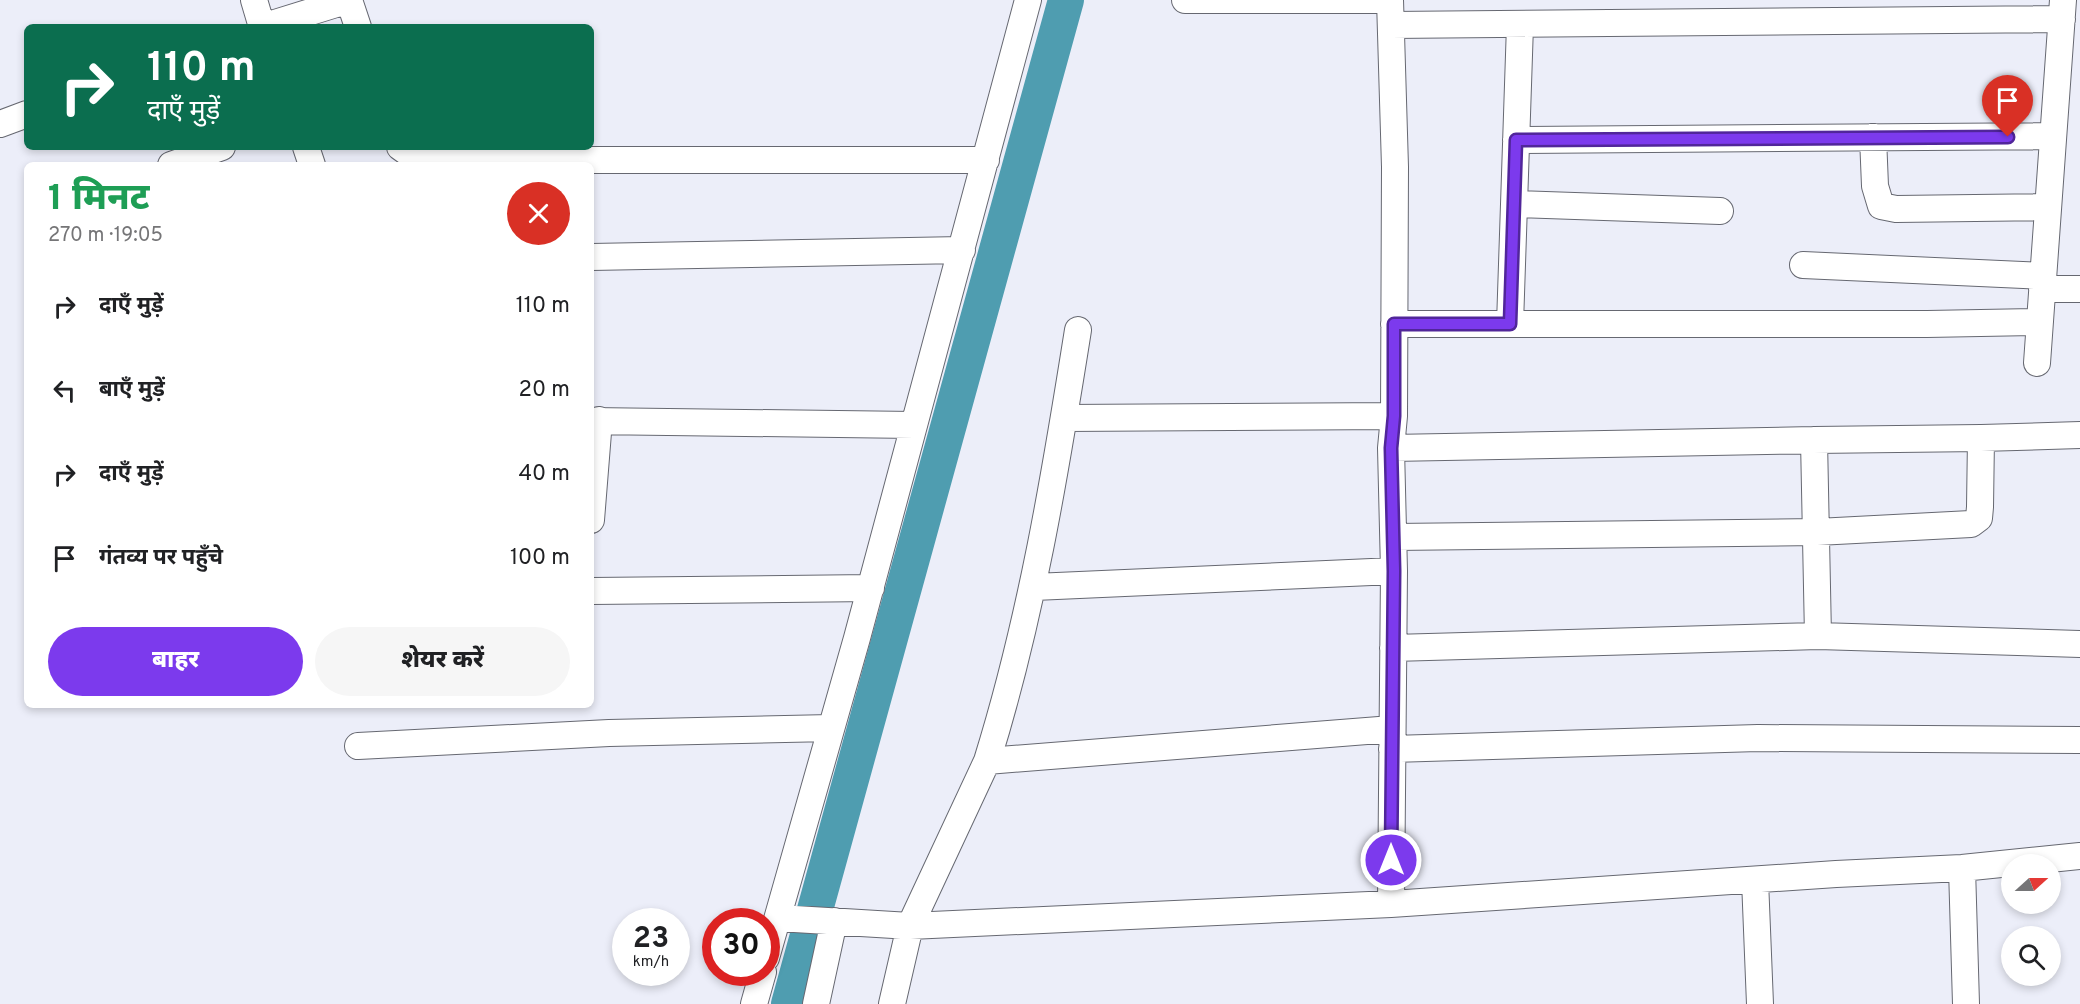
<!DOCTYPE html>
<html lang="hi">
<head>
<meta charset="utf-8">
<style>
  body { margin:0; font-family:Overpass,"Noto Sans Devanagari",sans-serif; background:#f6f6f6; color:#202124; height:100vh; display:flex; flex-direction:column; font-size:22px; white-space:nowrap }
  * { box-sizing:border-box; margin:0 }
  p { font-size:20px; color:#757577 }
  .icon { flex:none; width:33px; height:33px; fill:none; stroke:currentColor; stroke-width:2; stroke-linecap:round; stroke-linejoin:round }
  .map { position:relative; flex:1; overflow:hidden }
  .panel { position:absolute; left:24px; top:162px; width:570px; height:546px; display:flex; flex-direction:column; background:#fff; border-radius:9px; box-shadow:0 3px 9px #0003 }
  .panel>* { flex:none }
  .banner { position:absolute; left:24px; top:24px; width:570px; height:126px; border-radius:9px; box-shadow:0 3px 9px #0003; background:#0b6e4f; color:#fff; overflow:hidden }
  .needle { width:39px; rotate:69deg }
  .fabs { position:absolute; left:2001px; top:854px; display:grid; gap:12px }
  .fabs a { display:grid; place-items:center; width:60px; height:60px; border-radius:50%; background:#fff; box-shadow:0 3px 9px #0003; font-size:30px }
  .speed { position:absolute; left:612px; top:908px; display:flex; gap:12px; font-size:30px; font-weight:700; text-align:center }
  .speed>* { display:grid; place-content:center; width:78px; height:78px; border-radius:50%; background:#fff; box-shadow:0 3px 9px #0003; line-height:1 }
  .speed small { font-size:15px; font-weight:400 }
  .speed .limit { border:9px solid #d22; background:#fff; color:#111 }
  .pin { position:absolute; display:grid; place-items:center; width:51px; height:51px; color:#fff; margin:-62px -26px; border-radius:50% 50% 50% 0; rotate:-45deg; box-shadow:0 0 6px #0007 }
  .pin .icon { rotate:45deg }
  .me { position:absolute; width:66px; margin:-33px; rotate:0deg; stroke-linejoin:round; filter:drop-shadow(0 0 4px #0008) }
  .turn { display:flex; align-items:center; gap:21px; height:126px; padding:0 24px; font-size:27px }
  .turn .icon { width:78px; height:78px; stroke-width:2.5 }
  .turn b { display:block; font-size:42px; line-height:51px }
  .round { display:grid; place-items:center; flex:none; width:63px; height:63px; border-radius:32px; background:#f6f6f6 }
  .overview { display:flex; align-items:center; justify-content:space-between; height:102px; padding:0 24px }
  h1 { font-size:36px; font-weight:800; line-height:45px; color:#1e9e55 }
  .cta { display:flex; gap:12px; margin-top:auto; padding:12px 24px }
  .cta a { flex:1; height:69px; border-radius:36px; background:#7c3aed; color:#fff; font-size:24px; font-weight:800; line-height:69px; text-align:center }
  .cta a+a { background:#f6f6f6; color:#202124 }
  ul { padding:0; list-style:none }
  li { display:flex; align-items:center; gap:18px; height:84px; padding:0 24px }
  li div { flex:1 }
  li b { display:block; font-size:22px }
  li em { font-style:normal }
  .map>svg:first-child { display:block }
</style>
</head>
<body>
<div class="map">
<svg width="2080" height="1004" viewBox="0 0 2080 1004">
  <rect width="100%" height="100%" fill="#eceef9"/>
  <g fill="none" stroke-linecap="round" stroke-linejoin="round">
    <path stroke="#4f9db0" stroke-width="36" d="M789,1004L1066,0"/>
    <defs>
      <path id="street" d="M254,0L262,27
        M1185,0H1376
        M1390,0L1395,167L1394,416L1391,448L1394,571L1391,904
        M1391,25L2062,19
        M262,27L349,0L358,27
        M0,124L27,114
        M1873,137L1875,186L1881,206L1896,209L2048,207
        M1516,140L2053,136
        M306,147L312,165
        M400,147L407,152L440,160H986
        M171,165L222,147
        M1514,204L1720,211
        M591,257L962,250
        M1803,265L2043,276
        M2042,289H2080
        M1394,324H1927L2040,322
        M1510,324L1520,25
        M1078,330C1055,475 1031,620 987,761L1392,729
        M2037,363L2063,0
        M1064,418L1394,416
        M591,421L914,425
        M1814,440L1818,636
        M1391,448L1814,440L1981,438L2080,435
        M591,520L599,420
        M1394,537L1817,532L1971,524L1979,518L1980,507L1981,438
        M1034,587L1394,571
        M591,591L871,588
        M1393,648L1818,636L2080,644
        M358,746L609,733L831,728
        M1392,749L1758,738L2080,740
        M1962,868L1966,1004
        M1755,880L1760,1004
        M778,918L910,926L987,761
        M766,958L857,638L1028,0
        M754,1004L763,972
        M816,1004L834,921
        M892,1004L910,926L1391,904L1836,874L1962,868L2080,856"/>
    </defs>
    <use href="#street" stroke="#666871" stroke-width="28"/>
    <use href="#street" stroke="#fff" stroke-width="26"/>
  </g>
  <g fill="none" stroke-linecap="round" stroke-linejoin="round">
    <defs>
      <path id="route" d="M1391,860L1394,571L1391,448L1394,416V324H1510L1516,140L2008,137"/>
    </defs>
    <use href="#route" stroke="#51269a" stroke-width="15"/>
    <use href="#route" stroke="#7c3aed" stroke-width="10"/>
  </g>
</svg>
<div class="fabs">
<a><svg class="needle" viewBox="-14 -14 28 28"><path d="M0-13l5 13h-10z" fill="#e53935"/><path d="M0 13l5-13h-10z" fill="#757577"/></svg></a>
<a><svg class="icon" aria-label="search" viewBox="0 0 24 24"><circle cx="10" cy="10" r="6"/><path d="M15 15l6 6"/></svg></a>
</div>
<div class="speed"><div>23<small>km/h</small></div><div class="limit">30</div></div>
<div class="pin" style="left:2008px;top:137px;background:#d93025"><svg class="icon" aria-label="arrive" viewBox="0 0 24 24"><path d="M6 21V4h12l-3 4 3 4H6"/></svg></div>
<svg class="me" style="left:1391px;top:860px" viewBox="-20 -20 40 40"><circle r="17" fill="#7c3aed" stroke="#fff" stroke-width="3"/><path d="M0-11L8 9 0 5-8 9z" fill="#fff"/></svg>
<div class="banner">
<div class="turn"><svg class="icon" aria-label="right" viewBox="0 0 24 24"><path d="M7 20v-9h11M14 6l5 5-5 5"/></svg><div><b>110 m</b>दाएँ मुड़ें</div></div>
</div>
<section class="panel">
<div class="overview"><div><h1>1 मिनट</h1><p>270 m · 19:05</p></div><a class="round" style="background:#d93025;color:#fff"><svg class="icon" aria-label="close" viewBox="0 0 24 24"><path d="M6 6l12 12M18 6L6 18"/></svg></a></div>
<ul>
<li><svg class="icon" aria-label="right" viewBox="0 0 24 24"><path d="M7 20v-9h11M14 6l5 5-5 5"/></svg><div><b>दाएँ मुड़ें</b></div><em>110 m</em></li>
<li><svg class="icon" aria-label="left" viewBox="0 0 24 24"><path d="M17 20v-9H6M10 6l-5 5 5 5"/></svg><div><b>बाएँ मुड़ें</b></div><em>20 m</em></li>
<li><svg class="icon" aria-label="right" viewBox="0 0 24 24"><path d="M7 20v-9h11M14 6l5 5-5 5"/></svg><div><b>दाएँ मुड़ें</b></div><em>40 m</em></li>
<li><svg class="icon" aria-label="arrive" viewBox="0 0 24 24"><path d="M6 21V4h12l-3 4 3 4H6"/></svg><div><b>गंतव्य पर पहुँचे</b></div><em>100 m</em></li>
</ul>
<div class="cta"><a>बाहर</a><a>शेयर करें</a></div>
</section>
</div>
</body>
</html>
